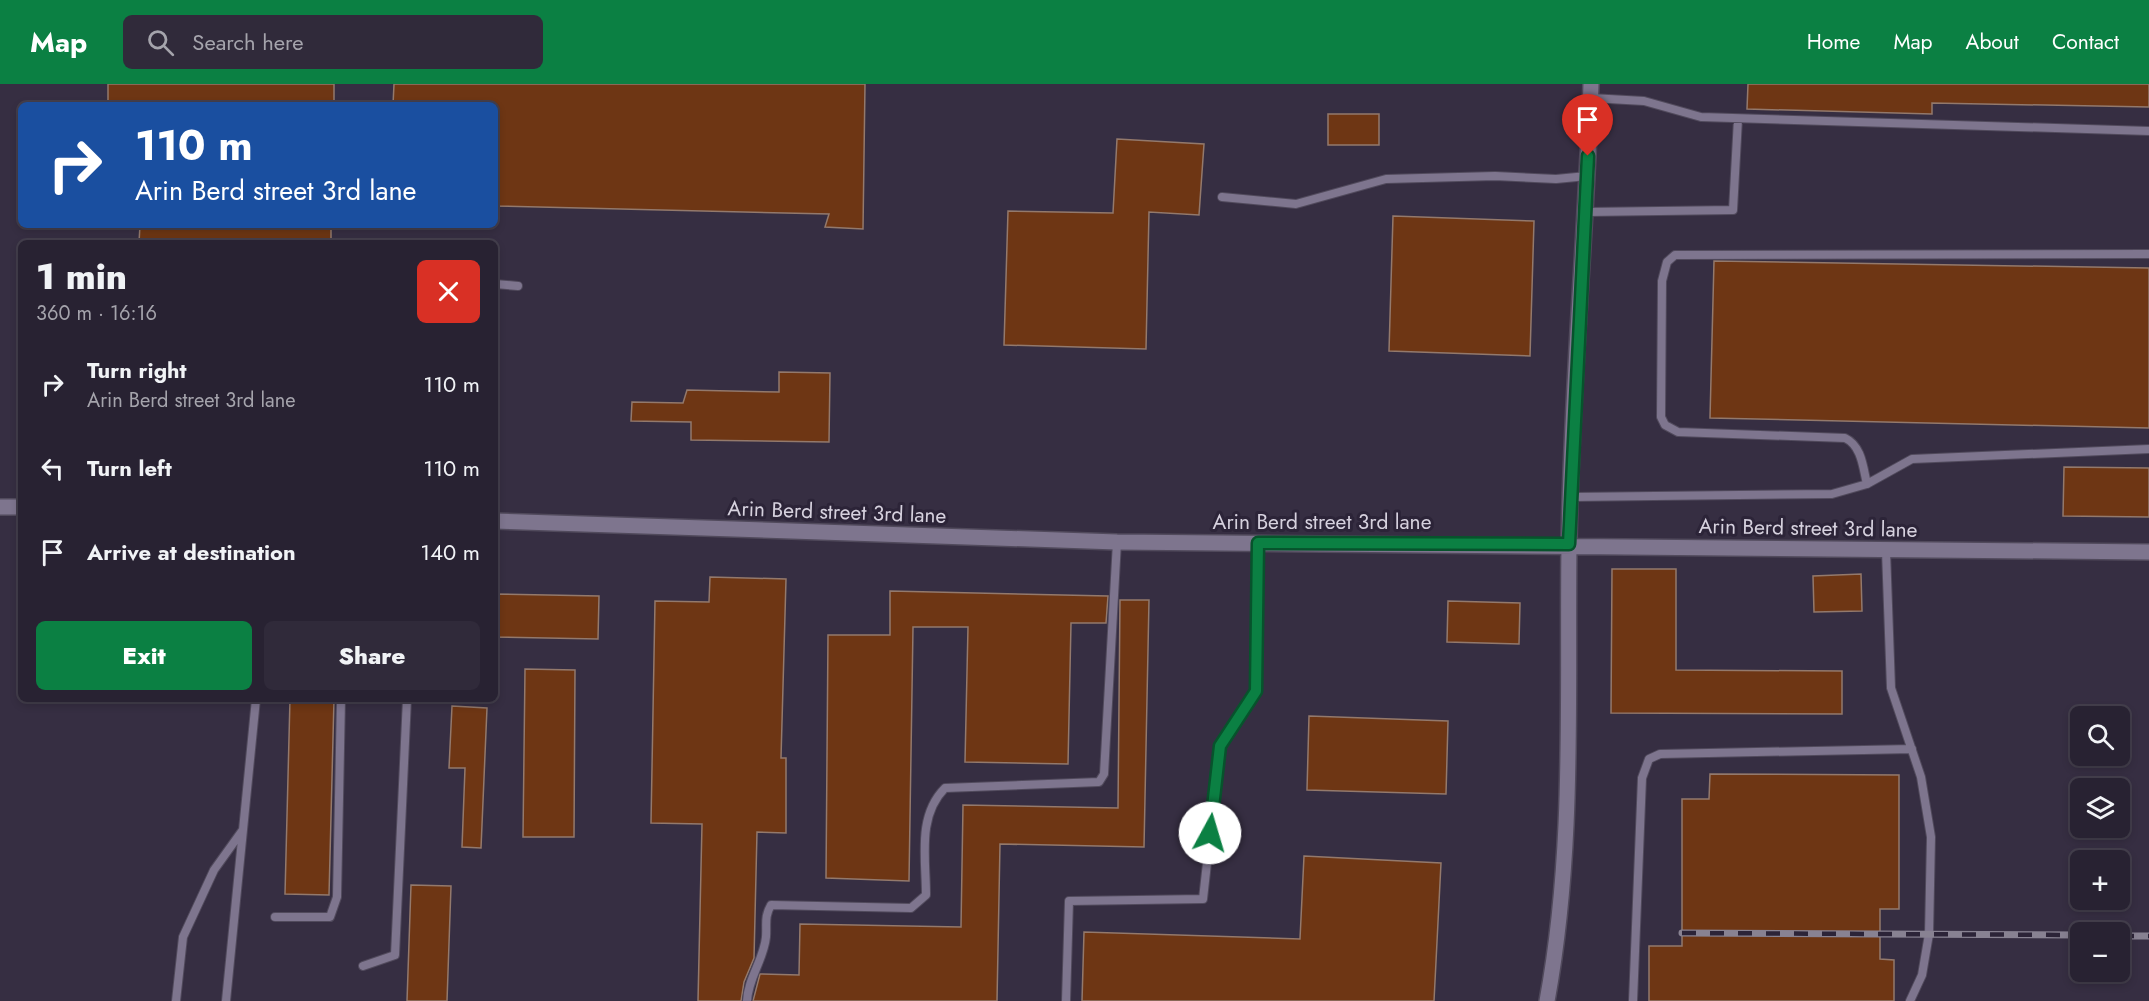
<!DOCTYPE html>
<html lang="en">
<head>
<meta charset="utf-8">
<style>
  body { margin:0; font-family:Jost,sans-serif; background:#302a3a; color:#f1f3f6; height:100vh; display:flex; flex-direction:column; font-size:22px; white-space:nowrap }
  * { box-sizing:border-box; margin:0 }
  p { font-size:20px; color:#a5a4ac }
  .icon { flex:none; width:33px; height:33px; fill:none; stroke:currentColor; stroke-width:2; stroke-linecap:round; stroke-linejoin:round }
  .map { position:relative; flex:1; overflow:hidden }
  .side { position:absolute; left:18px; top:156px; width:480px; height:462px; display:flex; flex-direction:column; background:#282232; border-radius:9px; box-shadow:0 3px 9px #0003,0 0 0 2px #443f4d }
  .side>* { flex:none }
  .guide { position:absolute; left:18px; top:18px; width:480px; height:126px; border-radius:9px; box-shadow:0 3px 9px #0003,0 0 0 2px #443f4d; background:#1a4fa0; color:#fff; overflow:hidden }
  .tools { position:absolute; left:2070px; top:622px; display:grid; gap:12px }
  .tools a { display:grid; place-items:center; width:60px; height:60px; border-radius:9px; background:#282232; box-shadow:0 3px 9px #0003,0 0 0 2px #443f4d; font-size:30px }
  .pin { position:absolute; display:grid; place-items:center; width:51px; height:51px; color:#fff; margin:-62px -26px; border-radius:50% 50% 50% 0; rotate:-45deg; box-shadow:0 0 6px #0007 }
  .pin .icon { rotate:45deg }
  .me { position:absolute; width:66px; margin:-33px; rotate:6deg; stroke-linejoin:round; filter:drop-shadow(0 0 4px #0008) }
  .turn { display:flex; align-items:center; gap:21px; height:126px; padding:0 18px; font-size:27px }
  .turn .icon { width:78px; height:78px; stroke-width:2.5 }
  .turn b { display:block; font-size:42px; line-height:51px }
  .round { display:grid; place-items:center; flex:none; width:63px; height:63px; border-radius:9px; background:#302a3a }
  .overview { display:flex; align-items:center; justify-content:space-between; height:102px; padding:0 18px }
  h1 { font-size:36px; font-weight:800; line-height:45px }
  .button { display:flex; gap:12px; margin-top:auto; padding:12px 18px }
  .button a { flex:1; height:69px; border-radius:9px; background:#0b8043; color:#fff; font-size:24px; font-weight:800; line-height:69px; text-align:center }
  .button a+a { background:#302a3a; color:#f1f3f6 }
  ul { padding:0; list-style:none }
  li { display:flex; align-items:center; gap:18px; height:84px; padding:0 18px }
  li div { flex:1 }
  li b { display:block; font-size:22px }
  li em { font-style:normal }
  header { display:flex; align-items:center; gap:36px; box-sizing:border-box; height:84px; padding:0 30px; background:#0b8043; color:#fff }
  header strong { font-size:28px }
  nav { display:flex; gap:33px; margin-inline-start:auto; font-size:21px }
  .search { width:420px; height:54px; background:#302a3a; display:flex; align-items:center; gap:15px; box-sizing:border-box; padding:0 21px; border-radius:9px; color:#a5a4ac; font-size:22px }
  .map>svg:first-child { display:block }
</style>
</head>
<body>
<header>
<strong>Map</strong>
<div class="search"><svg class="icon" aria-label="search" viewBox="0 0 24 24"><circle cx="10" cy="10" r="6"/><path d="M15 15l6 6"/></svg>Search here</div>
<nav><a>Home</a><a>Map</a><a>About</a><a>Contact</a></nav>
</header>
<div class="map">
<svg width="2149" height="917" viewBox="0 0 2149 917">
  <rect width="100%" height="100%" fill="#362e42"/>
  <path fill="#6e3614" stroke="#93796c" stroke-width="1.5" d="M108,0H334V21H108Z
    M394,0H865L863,145L825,143L829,130L495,122V21H393Z
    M1748,0H2149V23L1932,19V30L1747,25Z
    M1328,30H1379V61H1328Z
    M1117,55L1204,60L1199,131L1149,128L1146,265L1004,261L1008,127L1113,129Z
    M1393,132L1534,137L1530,272L1389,267Z
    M140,141H331V159H139Z
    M1714,177L2149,184V344L1710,334Z
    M779,288L830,289L829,358L691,356V338L631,337L632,318L683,319L687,306L779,308Z
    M2064,383L2149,384V433L2063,432Z
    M1612,485H1676V586L1842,587V630L1611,629Z
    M1861,490L1862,527L1814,528L1813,492Z
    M710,493L786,495L781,674H786V749L757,748L754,874L744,898L741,917H698L702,740L651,739L655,517L709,518Z
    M890,507L1108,512L1106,539H1071L1068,680L965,678L968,543H913L909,797L826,794L828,551H890Z
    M495,510L599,512L598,555L495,553Z
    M1120,516H1149L1144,763L1000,760L997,917H753L760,890L799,891L800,840L961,843L963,721L1118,724Z
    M1448,517L1520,519L1519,560L1447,558Z
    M525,585L575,586L574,753H523Z
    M290,615H334L329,811L285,810Z
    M452,622L487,624L481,764L462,763L465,684H449Z
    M1309,632L1448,637L1446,710L1307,706Z
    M1710,690L1899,691V825H1880V875L1894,876V917H1649V862H1682V715H1709Z
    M1304,772L1441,779L1434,917H1082L1084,848L1300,855Z
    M411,801L451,802L447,917H407Z"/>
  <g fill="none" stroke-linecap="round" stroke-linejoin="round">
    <defs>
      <path id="lane" d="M1591,14L1644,17L1701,33L2149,47
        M1222,113L1296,120L1386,95L1495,92L1556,95L1587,92
        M1586,128L1733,126L1738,35
        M495,200L518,202
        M1867,400C1863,384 1862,362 1845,354L1678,348L1665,341L1661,333L1662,197L1667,178L1675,171L2149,170
        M1571,413L1832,410L1867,400L1912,375L2149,365
        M1886,467L1891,604L1921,693L1931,753L1929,850L1922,891L1910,917
        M275,833H330L337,813L341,615
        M363,882L395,871L407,615
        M176,917L183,853L214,786L242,747
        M226,917L256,615
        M747,917C748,894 764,875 766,853C767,840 764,833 771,821L911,824L926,811C926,774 917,732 945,704L1099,698L1104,690L1117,458
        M1066,917L1069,817L1203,815L1220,662L1255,607L1258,459
        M1633,917L1642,694L1649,675L1660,670L1912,665"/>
      <path id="street" d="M0,423H21
        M495,437L1117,458L2149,468
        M1547,917C1575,766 1567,614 1569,461C1571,308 1586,154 1591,0"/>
    </defs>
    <use href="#lane" stroke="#514a5c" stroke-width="10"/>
    <use href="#street" stroke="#514a5c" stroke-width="18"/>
    <use href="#lane" stroke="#7e758e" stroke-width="8"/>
    <use href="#street" stroke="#7e758e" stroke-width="15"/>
    <defs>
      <path id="rail" d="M1682,849L2080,851
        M2120,852H2149"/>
    </defs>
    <use href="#rail" stroke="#888292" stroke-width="7"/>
    <use href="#rail" stroke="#2c2438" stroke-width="4.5" stroke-dasharray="14" stroke-linecap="butt"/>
  </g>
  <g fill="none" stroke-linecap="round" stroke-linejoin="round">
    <defs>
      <path id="route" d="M1210,749L1220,662L1256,607L1258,459L1569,460L1588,72"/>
    </defs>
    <use href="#route" stroke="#07532c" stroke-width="15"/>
    <use href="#route" stroke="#0b8043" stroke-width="10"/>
  </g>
  <g text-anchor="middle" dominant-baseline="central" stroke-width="6" stroke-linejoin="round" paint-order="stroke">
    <g font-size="21" fill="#d6d1de" stroke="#2c2438">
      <text transform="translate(837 428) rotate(2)">Arin Berd street 3rd lane</text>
      <text x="1322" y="438">Arin Berd street 3rd lane</text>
      <text transform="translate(1808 444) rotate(1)">Arin Berd street 3rd lane</text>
    </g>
  </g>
</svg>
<div class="tools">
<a><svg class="icon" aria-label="search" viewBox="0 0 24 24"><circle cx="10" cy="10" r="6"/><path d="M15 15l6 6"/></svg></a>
<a><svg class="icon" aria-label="layers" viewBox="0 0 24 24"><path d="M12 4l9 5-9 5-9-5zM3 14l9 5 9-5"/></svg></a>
<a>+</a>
<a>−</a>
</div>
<div class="pin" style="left:1588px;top:72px;background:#d93025"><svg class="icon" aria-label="arrive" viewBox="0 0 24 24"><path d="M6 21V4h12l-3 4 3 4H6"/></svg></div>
<svg class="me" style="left:1210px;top:749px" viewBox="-20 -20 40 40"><circle r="19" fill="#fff"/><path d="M0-13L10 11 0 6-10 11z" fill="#0b8043"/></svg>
<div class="guide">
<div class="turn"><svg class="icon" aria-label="right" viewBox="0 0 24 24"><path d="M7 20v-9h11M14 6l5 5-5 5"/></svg><div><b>110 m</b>Arin Berd street 3rd lane</div></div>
</div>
<section class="side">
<div class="overview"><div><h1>1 min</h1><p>360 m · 16:16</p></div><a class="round" style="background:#d93025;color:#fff"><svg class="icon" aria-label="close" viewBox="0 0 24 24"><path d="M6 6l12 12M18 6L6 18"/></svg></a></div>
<ul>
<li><svg class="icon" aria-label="right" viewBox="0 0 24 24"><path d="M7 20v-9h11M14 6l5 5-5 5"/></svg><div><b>Turn right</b><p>Arin Berd street 3rd lane</p></div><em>110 m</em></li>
<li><svg class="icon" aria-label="left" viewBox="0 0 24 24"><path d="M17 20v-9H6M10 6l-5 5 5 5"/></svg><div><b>Turn left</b></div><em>110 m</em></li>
<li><svg class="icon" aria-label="arrive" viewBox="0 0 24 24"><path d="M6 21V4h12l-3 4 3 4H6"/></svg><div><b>Arrive at destination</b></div><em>140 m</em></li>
</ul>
<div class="button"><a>Exit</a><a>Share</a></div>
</section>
</div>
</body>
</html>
